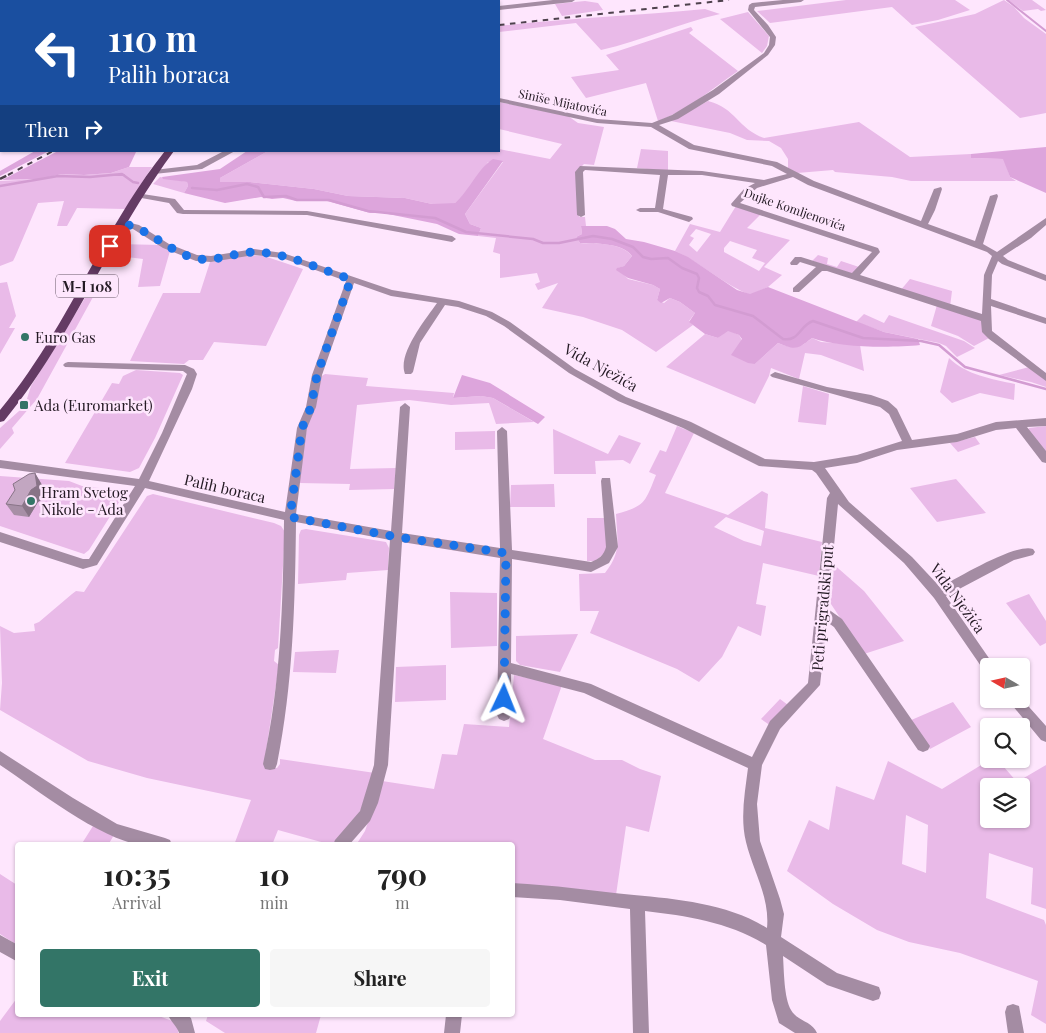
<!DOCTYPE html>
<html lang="en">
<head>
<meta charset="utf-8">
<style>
  body { margin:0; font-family:"Playfair Display",serif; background:#f6f6f6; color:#222; height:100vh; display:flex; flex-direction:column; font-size:19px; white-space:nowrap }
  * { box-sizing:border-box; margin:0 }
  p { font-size:16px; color:#767676 }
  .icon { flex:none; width:28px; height:28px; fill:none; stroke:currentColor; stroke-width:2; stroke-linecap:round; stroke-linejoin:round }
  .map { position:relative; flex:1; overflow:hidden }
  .side { position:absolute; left:15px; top:842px; width:500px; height:175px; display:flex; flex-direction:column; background:#fff; border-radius:5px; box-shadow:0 1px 4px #0004 }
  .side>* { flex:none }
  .top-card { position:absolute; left:0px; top:0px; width:500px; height:152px; box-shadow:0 1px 4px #0004; background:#1a4fa0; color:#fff; overflow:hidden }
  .needle { width:32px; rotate:279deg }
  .tools { position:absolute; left:980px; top:658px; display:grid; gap:10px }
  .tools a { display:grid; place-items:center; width:50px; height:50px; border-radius:5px; background:#fff; box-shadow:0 1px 4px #0004; font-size:25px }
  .pin { position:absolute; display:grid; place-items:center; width:42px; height:42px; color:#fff; margin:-21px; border-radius:10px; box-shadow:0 2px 8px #0006 }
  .me { position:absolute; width:55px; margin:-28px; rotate:2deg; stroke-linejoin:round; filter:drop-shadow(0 0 4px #0008) }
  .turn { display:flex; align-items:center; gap:18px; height:105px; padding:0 25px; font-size:22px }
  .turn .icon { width:65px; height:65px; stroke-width:2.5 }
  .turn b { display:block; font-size:35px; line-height:42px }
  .then { display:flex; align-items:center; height:48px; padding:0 25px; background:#0003; gap:10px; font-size:19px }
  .eta { display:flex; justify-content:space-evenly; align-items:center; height:85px; text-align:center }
  .eta b { font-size:30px; font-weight:700; line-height:35px }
  .cta { display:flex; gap:10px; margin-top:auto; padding:10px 25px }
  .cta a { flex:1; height:58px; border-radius:5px; background:#337567; color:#fff; font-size:20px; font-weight:700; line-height:58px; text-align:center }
  .cta a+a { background:#f6f6f6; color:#222 }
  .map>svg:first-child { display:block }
</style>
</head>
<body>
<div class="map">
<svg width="1046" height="1033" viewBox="0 0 1046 1033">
  <rect width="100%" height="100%" fill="#fee6fd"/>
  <path fill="#e9bae8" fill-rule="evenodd" d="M846,0H955L970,10L938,20L912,25L892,7L770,23L757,11Z
    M1004,0L1014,7L1024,18L1046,34V113L1020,118L915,27L975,14Z
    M1008,0H1032L1046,10L1041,11L1038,9L1023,11Z
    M585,1L598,3L603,10L562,16L555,4Z
    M705,9L720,14C679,23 642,41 601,50L576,23L499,32V26C567,18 636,16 705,9Z
    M748,12L769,36L767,46L762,53L720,19Z
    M691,27L693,30L689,33L738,71C712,89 688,110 658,121L646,83L586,98L571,77L619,70L606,55Z
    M708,101C736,108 738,129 764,138L859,122L910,157L971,154V158L1004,159L1010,177L1016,181H911L892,177L835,172L833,170L797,173L788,168V159L781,148L769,141L747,140L730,133L671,121Z
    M499,102L568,116L578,123L604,127L594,165L584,164L577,171L579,217H585L586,226H581L582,234L576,237L580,243C596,244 621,242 632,256L624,266L618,268L628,279L653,285L660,289L657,300L664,303L670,298L680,302L695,313L689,321L693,325L656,352L622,330L583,317L542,308L558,283L538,290L535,284L540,282L537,273L500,278V254L493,252L496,238L478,236L481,228L470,224L465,214L503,162H488L467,192L455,203L448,205L432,204L405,198L348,196L314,189L250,182H220V178L268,151H499V149L550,159L562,144L499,129Z
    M641,149L668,151V171L637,168Z
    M129,167H152L125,209L77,208L67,226H57L64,201L38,203L15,257L13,261L0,266V181L40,179L62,174L84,175L111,173Z
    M160,177L187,182L188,186L184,193L153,184Z
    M736,206L762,213L747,228L790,240L764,267L782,275L768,287L750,295C723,284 701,263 675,251L690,224L720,232ZM696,229L711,234L697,252L689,245L694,238L690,236ZM730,241L757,250L752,258L765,263L759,271L724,252V248Z
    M118,244L160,245L170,251L160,286L138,287L143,259L111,255Z
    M245,255L264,256L303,269L266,346L214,342L203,360H189L184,364L130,361L163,293H200L210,262Z
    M818,255L828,258L827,264L837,267L841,261L859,267L853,274L812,261Z
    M910,279L952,291L950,307L900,291Z
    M7,282L16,316L9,328H15L0,354V283Z
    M93,297L37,399L12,428L14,433L0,449V428L28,403L26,402L31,386L85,298Z
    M937,305L981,319L989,338L974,346L958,336L931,326Z
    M864,314L884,323L889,315L964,341L975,348L957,357L946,346L939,343L884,332L856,322Z
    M728,330L739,335L755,364L778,343C793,349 799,349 812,338L821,342L860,345L864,371L821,355L805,353L799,379L771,368L769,376L755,404L666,367L705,334L718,338Z
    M949,358C966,375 992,379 1015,384L1014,400L980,393L952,403L940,392Z
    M1029,367L1046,380V387L1031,382L999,375Z
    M136,370L180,373L183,375L155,438L139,468L130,472L65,463L112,383L119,384L123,376Z
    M325,374L368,378L366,386L454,393L453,398L481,396L493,398L534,422L496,424L489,403L451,405L409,400L357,405L350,469L396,468L394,489L349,490L350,484L299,483L307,427L320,377Z
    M803,386L829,394L826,425L798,422Z
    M677,426L694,433L665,493L728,515L762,491L768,494L765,528L822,542L819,576L763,563L756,604L766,606L761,636L738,626L722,657L699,682L677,669L590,633L599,611H580L579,574L605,573C622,552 617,540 616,514C645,506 645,503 656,475L649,472L660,450L666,452ZM726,517L764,531L761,546L744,541L714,527Z
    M1046,426V453L1028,430L1029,428Z
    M553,429L608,454L619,435L641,443L630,464L623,460L595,461L596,474H554Z
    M495,431V449L455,450V432Z
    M975,437L980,444L958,452L950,443Z
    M0,476L69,481L82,486L126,491L89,550L84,554L0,526Z
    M956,479L986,513L937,522L910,488Z
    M554,484L555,507H510L511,485Z
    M153,494L274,523L281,526L285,532L278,648L275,650L274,661L279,665L264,765L267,767L277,768L280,764V759L375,773L367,800L353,822L332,845L278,830L272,845H234L251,800L147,778L88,761L0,710L2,683L0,626L14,633L35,631L34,624L39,622L72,594L76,591L84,592L145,499L147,496Z
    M587,518H606V552L595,561H587Z
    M306,529L386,542L389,548L388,570L347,573L346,580L298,584L299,535L301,530Z
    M831,562L864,591L904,641L864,654L829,601Z
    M450,592L497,593V646L451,648Z
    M1029,594L1046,621V643L1040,646L1006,603Z
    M578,634L560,672L520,665L516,661V636Z
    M339,650L336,673L293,672L295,652Z
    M446,665V700L395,702L396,667Z
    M514,675L562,685L543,739L595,760H622L640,769L661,776L649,832L626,826L616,895L513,887L512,845H459L442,842L441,845H356L365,831L382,781L434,789L442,754L457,755L464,724L509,727Z
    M780,699L788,705L771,726L761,719Z
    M953,702L971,727L930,749L909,721Z
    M991,759H997L1017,782L1046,765V909L1031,904L1033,868L989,853L986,898L1044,920L1046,925V1024L1031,1015L1038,981L960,953L909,942L877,930L833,904L787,871L809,820L829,830L836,786L874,800L888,761L942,789ZM989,786H1021V819H989ZM906,815L928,825L926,873L902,864Z
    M93,826L114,835L108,845H81Z
    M0,874L17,885V945L0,934Z
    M17,998L18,1015H156L178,1023V1033H0V1021Z
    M208,1015H321L316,1033H225L206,1021Z"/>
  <path fill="#dda5dc" d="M1046,147V193L1010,177L1003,159L971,158V154Z
    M35,151H49L0,176V171Z
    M58,151H144L136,152L129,167L111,173L84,175L62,174L40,179L2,180Z
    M247,151H268L220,178V182H250L314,189L348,196L405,198L432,204L455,203C469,191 479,167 493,159L503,161L465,214L470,224L481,228L478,236L459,234L437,224L383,213H370L327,201H296L283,198L272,199L261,197L225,203L184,193L188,186L187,182L163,179L162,177L220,169Z
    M581,226H607L615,229L626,239L644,242L675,251L688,257L737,290L750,294L768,287L884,332L918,339L920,345C891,348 839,348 812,338C797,350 795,350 778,343L755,364L748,363L731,355L742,339L739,335L728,331L718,338L705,334L689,322L695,313L680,302L670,298L661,303L657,300L660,289L653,285L628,278L616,270L617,268L624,266L632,256C622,242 595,244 580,243L576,237L582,234Z
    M462,375L490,383L545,417L538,424L493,398L481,396L453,398Z"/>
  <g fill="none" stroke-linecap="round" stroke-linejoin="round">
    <path stroke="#d39cd2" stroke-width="2" d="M1007,0L1046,31
      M114,175H124"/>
    <path stroke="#d39cd2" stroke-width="2.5" d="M0,186L58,176L90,177L122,174L133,182L138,183
      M192,188L217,190L247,184L258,187L264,197L286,196L297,200H329L368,211L435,218L466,232L533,239L543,243H559L593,236L612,239L633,247L643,257L651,259L668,258L682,268L697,274L699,278L697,288L699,292L708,296L715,305L753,316L783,339C799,342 800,325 813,321L863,338L921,341L939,345L965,367L1046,389"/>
    <path fill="#a48ca3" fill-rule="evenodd" d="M232,0H238L239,1H233Z
      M280,0H286L287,1H281Z
      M304,0H310L311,1H305Z
      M365,0H372L373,1H366Z
      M384,0H391L392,1H385Z
      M783,0H804L801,2L755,7L754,10L768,25L776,37L775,45L768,55L719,94L678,119L659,125L694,145L777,162L814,181L921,221L934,189L941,187L942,189L935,210L928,224L975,241L990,196L997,194L998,196L983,244L997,252L1046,218V225L1031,238L1003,256L1008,260L1046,275V281L1002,264L998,261L992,275L991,299L1046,318V324L991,306L992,331L1046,373V381L989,339L982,332L981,321L827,271H822L799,292H793V288L816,267L800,262L797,265H791L790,263L795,257H801L852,273L872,252L732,206L731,204L744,189L755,183L702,175H668L663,209L692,217L693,219L689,222L658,212H640L636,210L640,208H655L660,175L585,170L583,172L585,215L581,217L577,215L575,172L580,166L702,171L764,180L787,174L772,166L689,149L651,127L597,123L499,102V98L597,119L652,123L672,115L713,90L764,53L769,45L770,37L748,10L749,5L752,3ZM793,177L808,185L987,252L992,256L984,275L982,314L860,275L880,252L878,248L740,203L757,188Z
      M224,151H235L202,169L154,174L150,172L154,170L197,165Z
      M136,193L175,199L184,210L307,211L452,236L456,239L452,242L307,215L183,214L177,213L169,203L136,197Z
      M122,221L139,225L169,244L197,255L211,256L254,249L283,253L392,290L459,301L492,312L510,322L575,369L626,397L691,422L765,459L814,462L857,455L902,441L889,414L880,407L772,377L770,375L775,372L827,387L871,395L888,401L897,409L912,440L957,434L996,422L1046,418V426L1027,427L1046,451V463L1042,462L1016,428L996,430L957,442L897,450L857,463L825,468L849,502L912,557L940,587C958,578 1015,543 1033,549L1035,552L1033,555L1014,560L946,596L993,664L995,666H989V673L985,672L934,598L904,563L838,504L828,609L842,619L930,746L928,750L923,752L918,750L834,627L827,622L820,685L780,729L762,765L757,804L760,841L780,899L784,914L781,937L837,973L879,987L881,993L879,999L873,1001L827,985L783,956C784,971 784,998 791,1010C797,1021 812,1021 817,1033H795L779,1023L772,1000L766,945C729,922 687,916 645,911L649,1033H633L630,909L560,900L512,897V883C553,885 594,891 634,895C678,899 729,904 767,928C770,897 753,871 746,842C740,818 745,792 748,768L584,693L511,674V715L509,719L504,721L499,719L497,715L500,558L402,542L388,765L378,803L370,821L349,845H333L335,840L360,811L374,765L390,540L296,522C295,604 293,684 277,764L275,769L270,770L265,769L263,764C281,683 283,602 284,520L145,488L97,565L83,569L0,542V532L83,559H89L135,486L0,468V460L139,479L162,433L187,374L183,371L65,367L63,365L65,363L68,362L185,365L194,369L197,374L192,389L149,481L285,512L297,428L306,407L312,375L346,281L282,258L254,255L211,262L196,261L163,248L133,229L119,226V222ZM354,283L391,296L437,303C426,319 397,354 405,374H411L413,372L420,343L445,305L458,307L486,316L504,326L569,373L618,401L683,428L759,466L812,470L816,473L830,493L827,498L808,683L770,721L752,757L591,684L511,663L512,559L591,572L609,563L618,547L610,478H602L601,481L606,547C604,555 599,559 591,562L512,550L507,431L502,427L497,431L500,548L402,533L410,407L405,403L400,407L391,531L296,514L307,428L316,407L322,375Z
      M1021,698L1046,726V742L1041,740L1007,699Z
      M0,751L73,798L117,824L165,838L170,840L172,845C162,845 151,846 141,845C99,839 36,789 0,765Z
      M0,935L18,945V962L0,952Z
      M1013,1004L1019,1006L1024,1033H1008L1005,1012L1007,1006Z
      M168,1015H187L191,1018L195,1033H179C177,1026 171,1022 168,1015Z
      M446,1015H462L460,1033H444Z"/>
    <path fill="#a48ca3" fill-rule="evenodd" d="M553,0H575L572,2L499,10V6Z"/>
    <path fill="#643b64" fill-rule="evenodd" d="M165,151H174C110,237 72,338 4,421L0,422V410C67,330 101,231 165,151Z"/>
    <path stroke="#4e414d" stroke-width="2" stroke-dasharray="5.5 5.5" stroke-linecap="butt" d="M499,25L729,0
      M8,175L53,151"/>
    <path stroke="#4e414d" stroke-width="2.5" stroke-dasharray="7 7" stroke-linecap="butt" d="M0,179L10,174"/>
  </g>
  <path fill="#a78fa6" d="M35,473L42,485L44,498L38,502L29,517L14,515L6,504Z"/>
  <path fill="#887487" d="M35,473L42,485L44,498L38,502L29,517L22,506L31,490Z"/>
  <path fill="#c2a6c1" stroke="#887487" d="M35,473L37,486L31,490L22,506L6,504L15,490L13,484L29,474Z"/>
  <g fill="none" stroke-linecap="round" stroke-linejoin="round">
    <path stroke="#1a73e8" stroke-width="9" stroke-dasharray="0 16.2" d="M110,246L122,224C145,226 168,251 194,258C215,263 235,252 255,252C289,253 320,270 351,279L317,375L311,407L302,428L290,517L397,537L506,553L504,699"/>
  </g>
  <g fill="#337567" stroke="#fee6fd" stroke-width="2">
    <circle cx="25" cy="337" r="5"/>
    <rect x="19" y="400" width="10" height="10" rx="2.5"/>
    <circle cx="31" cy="501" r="5"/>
  </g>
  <g text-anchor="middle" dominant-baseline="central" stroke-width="5" stroke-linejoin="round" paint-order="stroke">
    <g font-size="12" fill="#241a24" stroke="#fee6fd">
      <text transform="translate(563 102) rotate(12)">Siniše Mijatovića</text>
      <text transform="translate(795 209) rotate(19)">Dujke Komljenovića</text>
    </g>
    <rect fill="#fee6fd" stroke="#655765" stroke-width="1" x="56" y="274.5" width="62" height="23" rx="4"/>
    <g font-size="14" font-weight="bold" fill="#241a24">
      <text x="87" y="286">M-I 108</text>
    </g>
    <g font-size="15" fill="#241a24" stroke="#fee6fd" text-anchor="start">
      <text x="35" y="337">Euro Gas</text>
      <text x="34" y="405">Ada (Euromarket)</text>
      <text x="41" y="492">Hram Svetog<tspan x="41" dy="17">Nikole - Ada</tspan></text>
    </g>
    <g font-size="15" fill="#241a24" stroke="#fee6fd">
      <text transform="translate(601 367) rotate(29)">Vida Nježića</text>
      <text transform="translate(225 488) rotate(13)">Palih boraca</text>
      <text transform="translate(958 598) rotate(54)">Vida Nježića</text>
      <text transform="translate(822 608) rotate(-85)">Peti prigradski put</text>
    </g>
  </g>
</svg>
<div class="tools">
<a><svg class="needle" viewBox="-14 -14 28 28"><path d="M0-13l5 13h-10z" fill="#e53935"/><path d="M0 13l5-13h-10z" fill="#767676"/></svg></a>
<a><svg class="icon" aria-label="search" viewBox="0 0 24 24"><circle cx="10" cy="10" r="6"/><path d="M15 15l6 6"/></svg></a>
<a><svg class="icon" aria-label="layers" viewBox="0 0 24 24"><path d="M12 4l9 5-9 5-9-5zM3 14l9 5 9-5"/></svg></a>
</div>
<div class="pin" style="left:110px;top:246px;background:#d93025"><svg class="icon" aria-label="arrive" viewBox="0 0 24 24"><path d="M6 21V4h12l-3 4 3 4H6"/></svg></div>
<svg class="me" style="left:504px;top:699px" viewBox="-20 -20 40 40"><path d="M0-17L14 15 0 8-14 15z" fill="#1a73e8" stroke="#fff" stroke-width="4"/></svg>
<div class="top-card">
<div class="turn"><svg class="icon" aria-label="left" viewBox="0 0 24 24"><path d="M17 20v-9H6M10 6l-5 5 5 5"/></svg><div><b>110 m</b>Palih boraca</div></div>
<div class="then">Then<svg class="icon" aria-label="right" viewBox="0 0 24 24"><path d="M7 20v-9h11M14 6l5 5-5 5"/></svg></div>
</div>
<section class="side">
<div class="eta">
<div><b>10:35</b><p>Arrival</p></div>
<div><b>10</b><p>min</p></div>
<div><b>790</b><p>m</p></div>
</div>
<div class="cta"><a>Exit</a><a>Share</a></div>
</section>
</div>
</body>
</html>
